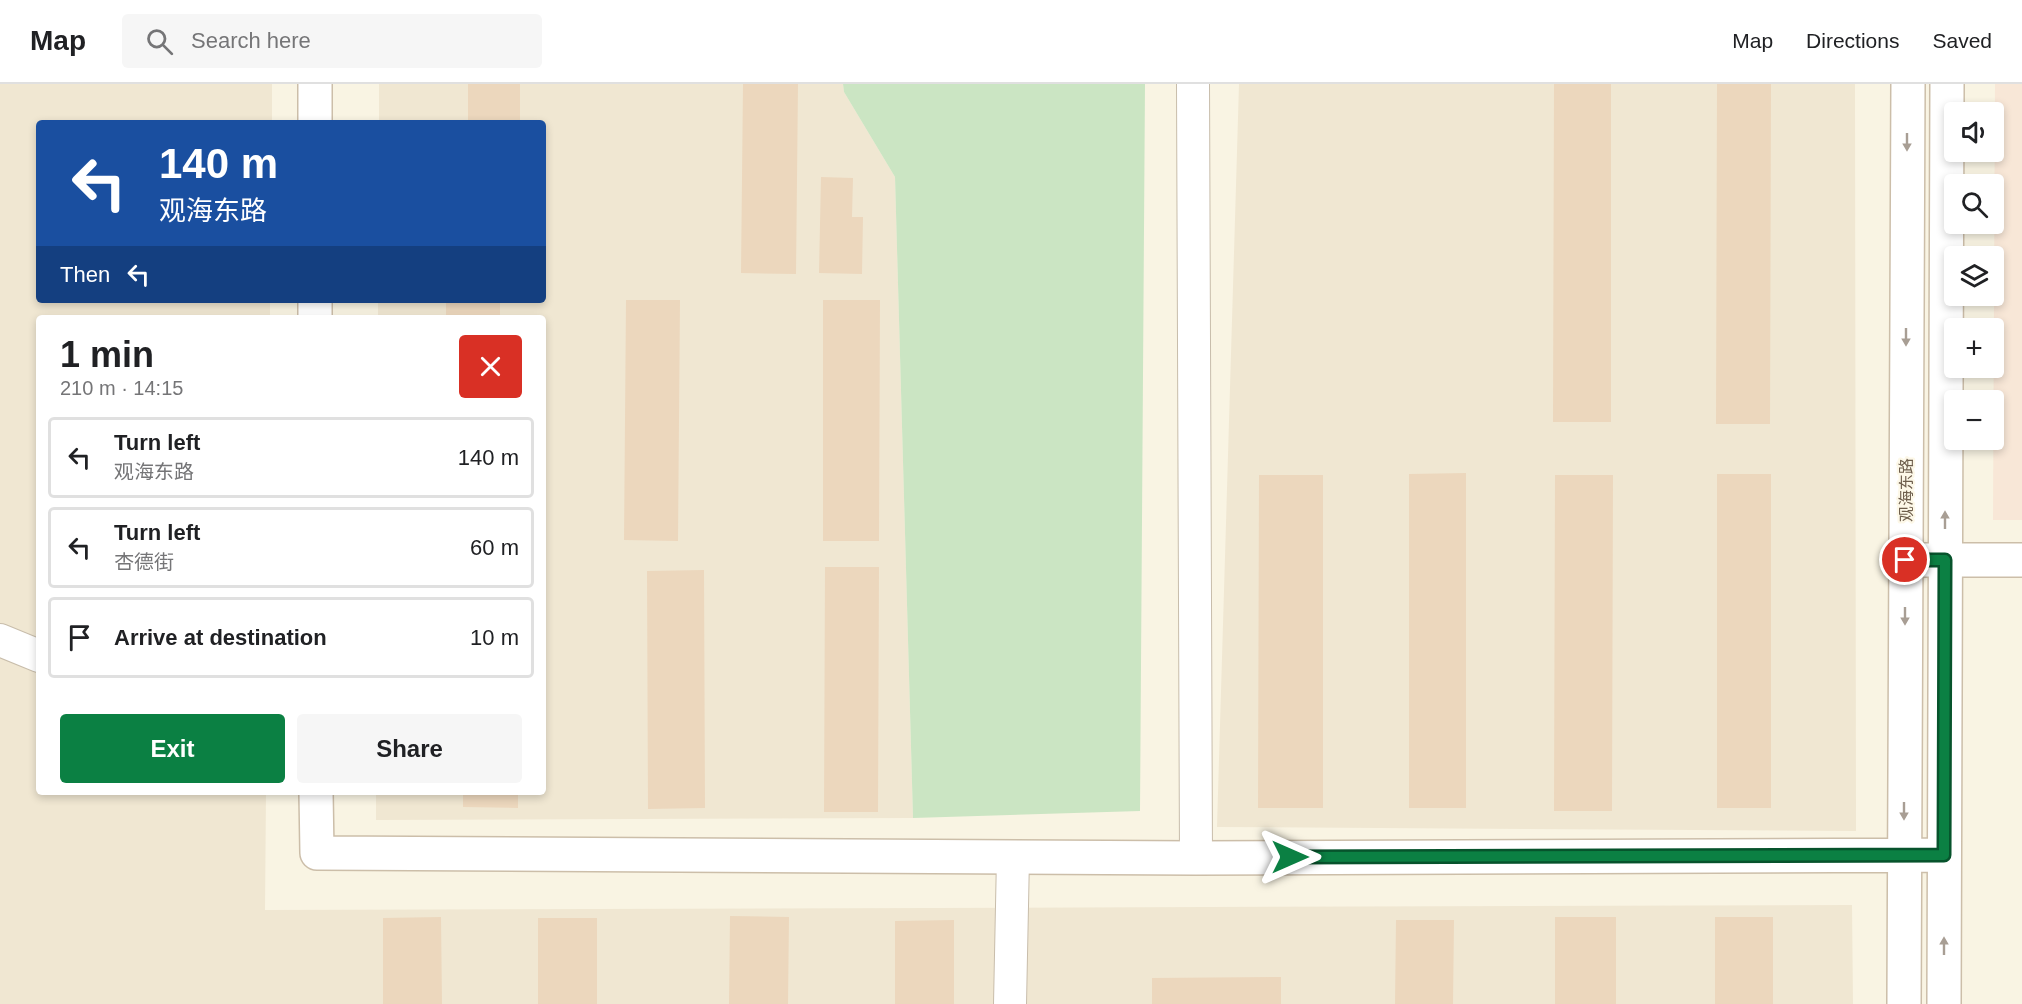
<!DOCTYPE html>
<html lang="en">
<head>
<meta charset="utf-8">
<style>
  body { margin:0; font-family:Helvetica,"Noto Sans SC",sans-serif; background:#f6f6f6; color:#202124; height:100vh; display:flex; flex-direction:column; font-size:22px; white-space:nowrap }
  * { box-sizing:border-box; margin:0 }
  p { font-size:20px; color:#757577 }
  .icon { flex:none; width:33px; height:33px; fill:none; stroke:currentColor; stroke-width:2; stroke-linecap:round; stroke-linejoin:round }
  .map { position:relative; flex:1; overflow:hidden }
  .details { position:absolute; left:36px; top:231px; width:510px; height:480px; display:flex; flex-direction:column; background:#fff; border-radius:6px; box-shadow:0 3px 9px #0003 }
  .details>* { flex:none }
  .banner { position:absolute; left:36px; top:36px; width:510px; height:183px; border-radius:6px; box-shadow:0 3px 9px #0003; background:#1a4fa0; color:#fff; overflow:hidden }
  .tools { position:absolute; left:1944px; top:18px; display:grid; gap:12px }
  .tools a { display:grid; place-items:center; width:60px; height:60px; border-radius:6px; background:#fff; box-shadow:0 3px 9px #0003; font-size:30px }
  .pin { position:absolute; display:grid; place-items:center; width:51px; height:51px; color:#fff; margin:-26px; border:3px solid #fff; border-radius:50%; box-shadow:0 2px 6px #0007 }
  .me { position:absolute; width:66px; margin:-33px; rotate:90deg; stroke-linejoin:round; filter:drop-shadow(0 0 4px #0008) }
  .turn { display:flex; align-items:center; gap:21px; height:126px; padding:0 24px; font-size:27px }
  .turn .icon { width:78px; height:78px; stroke-width:2.5 }
  .turn b { display:block; font-size:42px; line-height:51px }
  .then { display:flex; align-items:center; height:57px; padding:0 24px; background:#0003; gap:12px; font-size:22px }
  .round { display:grid; place-items:center; flex:none; width:63px; height:63px; border-radius:6px; background:#f6f6f6 }
  .head { display:flex; align-items:center; justify-content:space-between; height:102px; padding:0 24px }
  h1 { font-size:36px; font-weight:600; line-height:45px }
  .cta { display:flex; gap:12px; margin-top:auto; padding:12px 24px }
  .cta a { flex:1; height:69px; border-radius:6px; background:#0b8043; color:#fff; font-size:24px; font-weight:600; line-height:69px; text-align:center }
  .cta a+a { background:#f6f6f6; color:#202124 }
  ul { padding:0; list-style:none }
  li { display:flex; align-items:center; gap:18px; height:81px; margin:0 12px 9px; padding:0 12px; border:3px solid #e0e0e0; border-radius:6px }
  li div { flex:1 }
  li b { display:block; font-size:22px }
  li em { font-style:normal }
  header { display:flex; align-items:center; gap:36px; box-sizing:border-box; height:84px; padding:0 30px; background:#fff; border-bottom:2px solid #e0e0e0 }
  header strong { font-size:28px }
  nav { display:flex; gap:33px; margin-inline-start:auto; font-size:21px }
  .search { width:420px; height:54px; background:#f6f6f6; display:flex; align-items:center; gap:15px; box-sizing:border-box; padding:0 21px; border-radius:6px; color:#757577; font-size:22px }
  .map>svg:first-child { display:block }
</style>
</head>
<body>
<header>
<strong>Map</strong>
<div class="search"><svg class="icon" aria-label="search" viewBox="0 0 24 24"><circle cx="10" cy="10" r="6"/><path d="M15 15l6 6"/></svg>Search here</div>
<nav><a>Map</a><a>Directions</a><a>Saved</a></nav>
</header>
<div class="map">
<svg width="2022" height="920" viewBox="0 0 2022 920">
  <rect width="100%" height="100%" fill="#f9f4e3"/>
  <path fill="#f0e7d2" d="M0,0H272V39H39V216H270V234H39V708H266L265,826L1852,821L1853,920H0Z
    M379,0H843L844,8L895,93L913,734L376,736V708H543V234H378V216H543V39H379Z
    M1239,0H1855L1856,747L1217,743Z"/>
  <path fill="#f8e7d7" d="M1995,0H2022V436H1993Z"/>
  <path fill="#cbe5c3" d="M843,0H1145L1140,727L913,734L895,93L844,8Z"/>
  <path fill="#ecd7bd" d="M468,0H520V39H468Z
    M743,0H798L796,190L741,189Z
    M1554,0H1611V338H1553Z
    M1717,0H1771L1770,340H1716Z
    M821,93L853,94L852,133H863L862,190L819,189Z
    M446,216H500V234H446Z
    M626,216H680L678,457L624,456Z
    M823,216H880L879,457H823Z
    M1466,389V724H1409V390Z
    M1717,390H1771V724H1717Z
    M1259,391H1323V724H1258Z
    M1555,391H1613L1612,727H1554Z
    M825,483H879L878,728H824Z
    M704,486L705,724L648,725L647,487Z
    M463,708H518V724L463,723Z
    M730,832L789,833L788,920H729Z
    M441,833L442,920H383V834Z
    M1555,833H1616V920H1555Z
    M1715,833H1773V920H1715Z
    M538,834H597V920H538Z
    M954,836V920H895V837Z
    M1396,836H1454L1453,920H1395Z
    M1281,893V920H1152V894Z"/>
  <g fill="none" stroke-linecap="round" stroke-linejoin="round">
    <defs>
      <path id="street" d="M1193,0L1196,774
        M0,556L39,572
        M1010,920L1013,773"/>
      <path id="secondary" d="M315,0V39
        M315,216V234
        M1925,476H2022
        M316,708L317,769L1196,774L1944,771
        M1904,920L1908,0
        M1944,920L1947,0"/>
    </defs>
    <use href="#street" stroke="#c8bdab" stroke-width="34"/>
    <use href="#secondary" stroke="#ccbea9" stroke-width="36"/>
    <use href="#street" stroke="#fff" stroke-width="32"/>
    <use href="#secondary" stroke="#fff" stroke-width="33"/>
  </g>
  <defs><path id="oneway-solid" d="M-6-.8H1V-3.2L6.5 0L1 3.2V.8H-6Z" transform="scale(1.5)"/></defs>
  <g fill="#a89e94">
    <use href="#oneway-solid" transform="translate(1907 58) rotate(90)"/>
    <use href="#oneway-solid" transform="translate(1906 253) rotate(90)"/>
    <use href="#oneway-solid" transform="translate(1945 436) rotate(-90)"/>
    <use href="#oneway-solid" transform="translate(1905 532) rotate(90)"/>
    <use href="#oneway-solid" transform="translate(1904 727) rotate(90)"/>
    <use href="#oneway-solid" transform="translate(1944 862) rotate(-90)"/>
  </g>
  <g fill="none" stroke-linecap="round" stroke-linejoin="round">
    <defs>
      <path id="route" d="M1290,773L1944,771L1945,476H1905"/>
    </defs>
    <use href="#route" stroke="#07532c" stroke-width="15"/>
    <use href="#route" stroke="#0b8043" stroke-width="10"/>
  </g>
  <g text-anchor="middle" dominant-baseline="central" stroke-width="4.5" stroke-linejoin="round" paint-order="stroke">
    <g font-size="16" fill="#6e5e4c" stroke="#fdf8e8">
      <text transform="translate(1906 406) rotate(-90)">观海东路</text>
    </g>
  </g>
</svg>
<div class="tools">
<a><svg class="icon" aria-label="sound" viewBox="0 0 24 24"><path d="M4 9h4l5-4v14l-5-4H4zM17 9q2 3 0 6"/></svg></a>
<a><svg class="icon" aria-label="search" viewBox="0 0 24 24"><circle cx="10" cy="10" r="6"/><path d="M15 15l6 6"/></svg></a>
<a><svg class="icon" aria-label="layers" viewBox="0 0 24 24"><path d="M12 4l9 5-9 5-9-5zM3 14l9 5 9-5"/></svg></a>
<a>+</a>
<a>−</a>
</div>
<div class="pin" style="left:1905px;top:476px;background:#d93025"><svg class="icon" aria-label="arrive" viewBox="0 0 24 24"><path d="M6 21V4h12l-3 4 3 4H6"/></svg></div>
<svg class="me" style="left:1290px;top:773px" viewBox="-20 -20 40 40"><path d="M0-17L14 15 0 8-14 15z" fill="#0b8043" stroke="#fff" stroke-width="4"/></svg>
<div class="banner">
<div class="turn"><svg class="icon" aria-label="left" viewBox="0 0 24 24"><path d="M17 20v-9H6M10 6l-5 5 5 5"/></svg><div><b>140 m</b>观海东路</div></div>
<div class="then">Then<svg class="icon" aria-label="left" viewBox="0 0 24 24"><path d="M17 20v-9H6M10 6l-5 5 5 5"/></svg></div>
</div>
<section class="details">
<div class="head"><div><h1>1 min</h1><p>210 m · 14:15</p></div><a class="round" style="background:#d93025;color:#fff"><svg class="icon" aria-label="close" viewBox="0 0 24 24"><path d="M6 6l12 12M18 6L6 18"/></svg></a></div>
<ul>
<li><svg class="icon" aria-label="left" viewBox="0 0 24 24"><path d="M17 20v-9H6M10 6l-5 5 5 5"/></svg><div><b>Turn left</b><p>观海东路</p></div><em>140 m</em></li>
<li><svg class="icon" aria-label="left" viewBox="0 0 24 24"><path d="M17 20v-9H6M10 6l-5 5 5 5"/></svg><div><b>Turn left</b><p>杏德街</p></div><em>60 m</em></li>
<li><svg class="icon" aria-label="arrive" viewBox="0 0 24 24"><path d="M6 21V4h12l-3 4 3 4H6"/></svg><div><b>Arrive at destination</b></div><em>10 m</em></li>
</ul>
<div class="cta"><a>Exit</a><a>Share</a></div>
</section>
</div>
</body>
</html>
